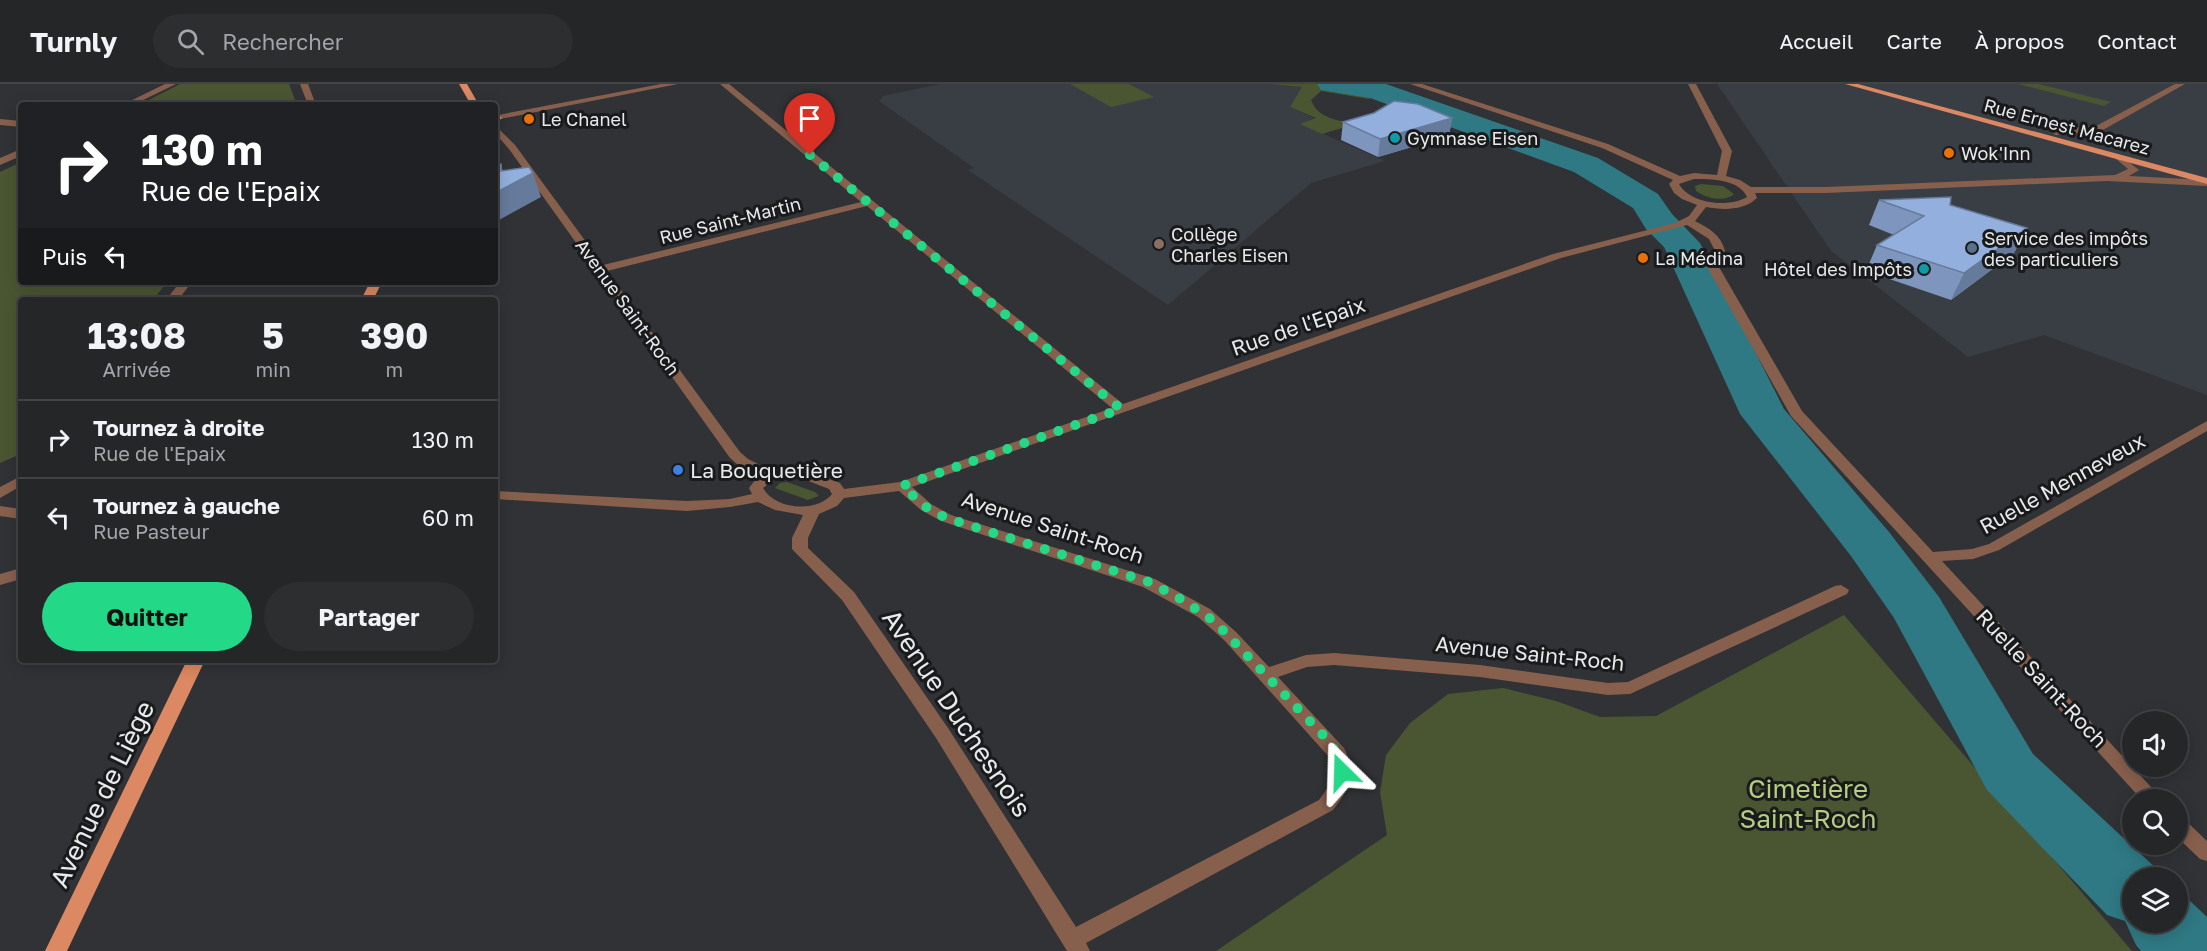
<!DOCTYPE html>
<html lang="fr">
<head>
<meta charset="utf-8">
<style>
  body { margin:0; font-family:"Golos Text",sans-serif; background:#2c2e30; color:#f1f3f6; height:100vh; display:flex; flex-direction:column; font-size:22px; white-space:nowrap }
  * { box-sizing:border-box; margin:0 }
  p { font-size:20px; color:#a3a5a8 }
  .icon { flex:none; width:33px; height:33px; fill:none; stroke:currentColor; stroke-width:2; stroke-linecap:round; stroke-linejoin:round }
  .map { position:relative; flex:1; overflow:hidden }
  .drawer { position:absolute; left:18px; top:213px; width:480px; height:366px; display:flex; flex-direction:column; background:#242628; border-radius:6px; box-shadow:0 3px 15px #0003,0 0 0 2px #414345 }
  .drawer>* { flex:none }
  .top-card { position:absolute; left:18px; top:18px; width:480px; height:183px; border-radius:6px; box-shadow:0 3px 15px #0003,0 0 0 2px #414345; background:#202124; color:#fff; overflow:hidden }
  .buttons { position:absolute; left:2122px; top:627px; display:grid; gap:12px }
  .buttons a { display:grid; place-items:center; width:66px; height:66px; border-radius:50%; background:#242628; box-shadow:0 3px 15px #0003,0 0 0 2px #414345; font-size:30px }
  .pin { position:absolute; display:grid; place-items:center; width:51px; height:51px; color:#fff; margin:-62px -26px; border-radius:50% 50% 50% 0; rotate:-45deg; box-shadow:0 0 6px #0007 }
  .pin .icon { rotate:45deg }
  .me { position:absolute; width:66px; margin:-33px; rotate:338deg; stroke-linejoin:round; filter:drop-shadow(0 0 4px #0008) }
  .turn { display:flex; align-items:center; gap:21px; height:126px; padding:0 24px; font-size:27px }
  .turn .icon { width:78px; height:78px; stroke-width:2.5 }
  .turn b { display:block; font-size:42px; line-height:51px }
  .then { display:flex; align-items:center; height:57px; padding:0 24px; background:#0003; gap:12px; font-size:22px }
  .eta { display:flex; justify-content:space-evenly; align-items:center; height:102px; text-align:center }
  .eta b { font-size:36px; font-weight:700; line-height:42px }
  .button { display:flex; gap:12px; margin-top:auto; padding:12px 24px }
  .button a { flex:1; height:69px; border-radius:36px; background:#23d886; color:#111; font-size:24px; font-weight:700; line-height:69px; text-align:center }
  .button a+a { background:#2c2e30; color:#f1f3f6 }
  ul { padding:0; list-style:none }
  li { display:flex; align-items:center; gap:18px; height:78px; padding:0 24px; border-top:2px solid #414345 }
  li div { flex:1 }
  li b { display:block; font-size:22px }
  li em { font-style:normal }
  header { display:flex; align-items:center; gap:36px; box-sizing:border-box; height:84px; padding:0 30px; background:#242628; border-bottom:2px solid #414345 }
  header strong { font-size:28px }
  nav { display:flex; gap:33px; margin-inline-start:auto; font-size:21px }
  .search { width:420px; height:54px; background:#2c2e30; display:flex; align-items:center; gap:15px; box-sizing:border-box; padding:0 21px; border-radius:33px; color:#a3a5a8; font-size:22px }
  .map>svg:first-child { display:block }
</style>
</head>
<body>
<header>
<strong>Turnly</strong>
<div class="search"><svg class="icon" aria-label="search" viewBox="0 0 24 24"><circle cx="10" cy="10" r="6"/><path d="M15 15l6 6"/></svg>Rechercher</div>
<nav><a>Accueil</a><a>Carte</a><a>À propos</a><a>Contact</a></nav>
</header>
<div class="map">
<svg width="2207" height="867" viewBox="0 0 2207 867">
  <rect width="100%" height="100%" fill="#303235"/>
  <path fill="#393e45" d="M940,0H1270L1303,3L1290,23L1317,35L1301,40L1385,77L1311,99L1168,221L968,86L974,84L879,17L883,12Z
    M1717,0H2207V311L2044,251L1968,273L1831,167Z"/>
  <path fill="#4a5632" d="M180,0H289L297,21H139Z
    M1070,0H1129L1154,13L1111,23Z
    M1270,0H1378L1384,3L1369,15L1321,7L1311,16C1318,35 1338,36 1355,40L1322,50L1300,40L1316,34L1290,23L1302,3Z
    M2018,0H2039L2111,18L2104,22Z
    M21,78V198H167L153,216H21V370L0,379V88Z
    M1701,100L1723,102L1734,110C1724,119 1706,114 1696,107L1695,102Z
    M787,398L815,408L819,412L808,416L775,404L780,399Z
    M1844,531L2132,867H1216L1387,751L1380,708L1386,671L1410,639L1448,610L1503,604L1556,617L1600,633L1656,632Z"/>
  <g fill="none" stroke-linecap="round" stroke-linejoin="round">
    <path fill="#2f7984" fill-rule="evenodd" d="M1317,0H1386L1598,74L1658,110L1672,130L1700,159L1784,325L1889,448L1939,513L2033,670L2159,787L2162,794H2133V838H2178V811L2188,815L2207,833V867H2141L2136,861L2125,837L2107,831L1987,706L1894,534L1851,472L1740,330L1664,163L1646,145L1633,124L1574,88L1370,14L1321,6Z"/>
    <path fill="#875f4d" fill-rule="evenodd" d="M165,0H176L133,21H122Z
      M300,0H308L316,21H308Z
      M661,0H678L495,36V32L498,31Z
      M720,0H729L1123,320L1553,170L1675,139L1689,132L1697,121L1682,115L1674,109L1669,100L1673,96L1602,64L1410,0H1422L1608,60L1680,92L1694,89L1717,91L1722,67L1688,0H1696L1732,67L1726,92L1740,96L1751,103H1826L2115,91L2128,85L2115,74L2120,71L2139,86L2129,92L2207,96V102L2107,97L1826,109H1755L1757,114C1744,127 1722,126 1706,123L1695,137C1709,144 1721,151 1725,167L1719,175V183L1802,327L1933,468L1972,465L1989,460L2207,337V347L1999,466L1973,475L1942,477L2163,716H2142L1791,332L1707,183L1709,175L1715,167L1709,155L1687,141L1561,174L912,403L931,420L951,431L1155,495L1210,525L1236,548L1269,583L1306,571L1334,569L1480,581L1608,599L1628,598L1835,502L1841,501L1849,506L1847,510L1630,610L1608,611L1480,593L1334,581L1307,583L1278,593L1344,664C1357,688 1349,706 1333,726L1086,859L1090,867H1067L936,654L842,516L792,465V454L803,431L775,426L758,418L730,423L687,427L495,415V407L687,417L730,415L752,410L749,404L759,391L738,381L730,374L509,65L495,49V41L515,61L603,181L861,118ZM1694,95C1711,95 1739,95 1747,113C1729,124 1690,120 1679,100ZM867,122L1112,324L900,398L844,405L840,399L795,383L770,386L748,375L740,368L607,187ZM793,391L829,405L832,410C817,429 775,426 763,404L777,393ZM899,407L921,426L941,437L1143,503L1198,533L1224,556L1329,673C1337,689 1329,703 1319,716L1076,843L948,644L854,508L808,464V454L819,430L837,422L844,414Z
      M2175,0H2185L2101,47L2056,51L2051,48L2056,45L2096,42Z
      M0,35L21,37V43L0,41Z
      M21,65V72L0,81V74Z
      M180,198H192L178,216H166Z
      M21,392V402L0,414V403Z
      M0,422L21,425V435L0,432Z
      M21,484V495L0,501V490Z
      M2178,734L2185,736L2207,757V777L2200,775L2178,754Z"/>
    <path fill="#db8863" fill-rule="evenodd" d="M459,0H467L479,21H471Z
      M1845,0H1858L2207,94V100Z
      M495,28L502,34L495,40Z
      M370,198H382L373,216H361Z
      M187,576H205L67,867H45Z"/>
  </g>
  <path fill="#7e96be" d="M1452,34L1449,52L1378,73L1341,56L1343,38Z
    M1879,116L1950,121L2027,144L2014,169L1951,216L1866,187L1877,161L1894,151L1869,141Z"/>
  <path fill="#667a9b" d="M1452,34L1449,52L1378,73L1380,55Z
    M497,75L504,99L501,87V80L507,103L533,89L541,113L499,136L495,137V109L497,81Z
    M2027,144L2014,169L1951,216L1964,189Z"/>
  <path fill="#92afdd" stroke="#667a9b" stroke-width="1.5" d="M1394,17L1418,20L1452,34L1380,55L1343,38L1374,29Z
    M497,75V81L501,80V87L529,83L533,89L495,109V76Z
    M1951,113L1950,121L2027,144L1964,189L1877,161L1924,132L1879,116Z"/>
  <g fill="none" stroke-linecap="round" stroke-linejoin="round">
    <path stroke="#23d886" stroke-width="10" stroke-dasharray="0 18" d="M810,71L1121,325L902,402L926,423L946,434L1149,498L1179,514L1214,537L1324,652L1337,669L1342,688"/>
  </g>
  <g fill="#e8710a" stroke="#191a1b" stroke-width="2">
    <circle cx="529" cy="35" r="6"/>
    <circle cx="1949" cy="69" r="6"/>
    <circle cx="1643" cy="174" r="6"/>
  </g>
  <g fill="#0f9aa8" stroke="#191a1b" stroke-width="2">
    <circle cx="1395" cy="54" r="6"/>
    <circle cx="1924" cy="185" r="6"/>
  </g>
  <circle fill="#8d6e63" stroke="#191a1b" stroke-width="2" cx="1159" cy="160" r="6"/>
  <circle fill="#5c6f8a" stroke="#191a1b" stroke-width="2" cx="1972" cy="164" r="6"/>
  <circle fill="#3f7fe0" stroke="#191a1b" stroke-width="2" cx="678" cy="386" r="6"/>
  <g text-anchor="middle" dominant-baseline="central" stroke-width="6" stroke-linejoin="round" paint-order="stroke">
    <g font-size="18" fill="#e8e9ea" stroke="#191a1b" text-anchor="start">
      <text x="541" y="35">Le Chanel</text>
      <text x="1407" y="54">Gymnase Eisen</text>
      <text x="1961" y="69">Wok'Inn</text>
      <text x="1171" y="150">Collège<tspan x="1171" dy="21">Charles Eisen</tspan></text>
      <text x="1984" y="154">Service des impôts<tspan x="1984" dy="21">des particuliers</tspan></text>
      <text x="1655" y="174">La Médina</text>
      <text x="1912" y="185" text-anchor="end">Hôtel des Impôts</text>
    </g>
    <g font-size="18" fill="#e8e9ea" stroke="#191a1b">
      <text transform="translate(2067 42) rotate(15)">Rue Ernest Macarez</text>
      <text transform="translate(730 136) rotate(-14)">Rue Saint-Martin</text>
      <text transform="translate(628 223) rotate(54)">Avenue Saint-Roch</text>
    </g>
    <g font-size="21" fill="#e8e9ea" stroke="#191a1b">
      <text transform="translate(1298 242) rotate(-19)">Rue de l'Epaix</text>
      <text transform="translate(2062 399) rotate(-29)">Ruelle Menneveux</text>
      <text transform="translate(1053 443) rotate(18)">Avenue Saint-Roch</text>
      <text transform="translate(1530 569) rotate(6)">Avenue Saint-Roch</text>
      <text transform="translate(2042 594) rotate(47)">Ruelle Saint-Roch</text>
    </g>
    <g font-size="21" fill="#e8e9ea" stroke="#191a1b" text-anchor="start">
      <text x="690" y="386">La Bouquetière</text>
    </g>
    <g font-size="26" fill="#e8e9ea" stroke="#191a1b">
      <text transform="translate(957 629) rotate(56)">Avenue Duchesnois</text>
      <text transform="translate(102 710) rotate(-64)">Avenue de Liège</text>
    </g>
    <g font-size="26" fill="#b5cd81" stroke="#191a1b">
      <text x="1808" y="704">Cimetière<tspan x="1808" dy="30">Saint-Roch</tspan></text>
    </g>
  </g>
</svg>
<div class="buttons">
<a><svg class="icon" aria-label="sound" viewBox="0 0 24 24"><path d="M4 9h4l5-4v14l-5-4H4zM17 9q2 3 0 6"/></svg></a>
<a><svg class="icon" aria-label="search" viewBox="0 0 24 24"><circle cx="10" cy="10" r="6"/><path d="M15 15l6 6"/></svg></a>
<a><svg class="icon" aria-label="layers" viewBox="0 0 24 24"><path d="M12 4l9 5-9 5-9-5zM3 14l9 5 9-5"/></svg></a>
</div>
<div class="pin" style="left:810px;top:71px;background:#d93025"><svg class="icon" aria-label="arrive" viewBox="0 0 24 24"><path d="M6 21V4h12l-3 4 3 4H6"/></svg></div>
<svg class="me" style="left:1342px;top:688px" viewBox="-20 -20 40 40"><path d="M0-17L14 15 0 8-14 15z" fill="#23d886" stroke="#fff" stroke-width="4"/></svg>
<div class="top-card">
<div class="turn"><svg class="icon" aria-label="right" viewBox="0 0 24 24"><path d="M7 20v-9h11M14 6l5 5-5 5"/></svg><div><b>130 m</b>Rue de l'Epaix</div></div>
<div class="then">Puis<svg class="icon" aria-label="left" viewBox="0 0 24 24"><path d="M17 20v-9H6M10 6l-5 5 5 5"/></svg></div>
</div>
<section class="drawer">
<div class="eta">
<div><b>13:08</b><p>Arrivée</p></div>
<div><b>5</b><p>min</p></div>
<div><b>390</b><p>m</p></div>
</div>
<ul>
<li><svg class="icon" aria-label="right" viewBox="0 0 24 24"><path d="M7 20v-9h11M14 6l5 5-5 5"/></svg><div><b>Tournez à droite</b><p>Rue de l'Epaix</p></div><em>130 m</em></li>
<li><svg class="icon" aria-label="left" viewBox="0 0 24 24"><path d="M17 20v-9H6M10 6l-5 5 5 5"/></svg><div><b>Tournez à gauche</b><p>Rue Pasteur</p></div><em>60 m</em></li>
</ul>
<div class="button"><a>Quitter</a><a>Partager</a></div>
</section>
</div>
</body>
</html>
